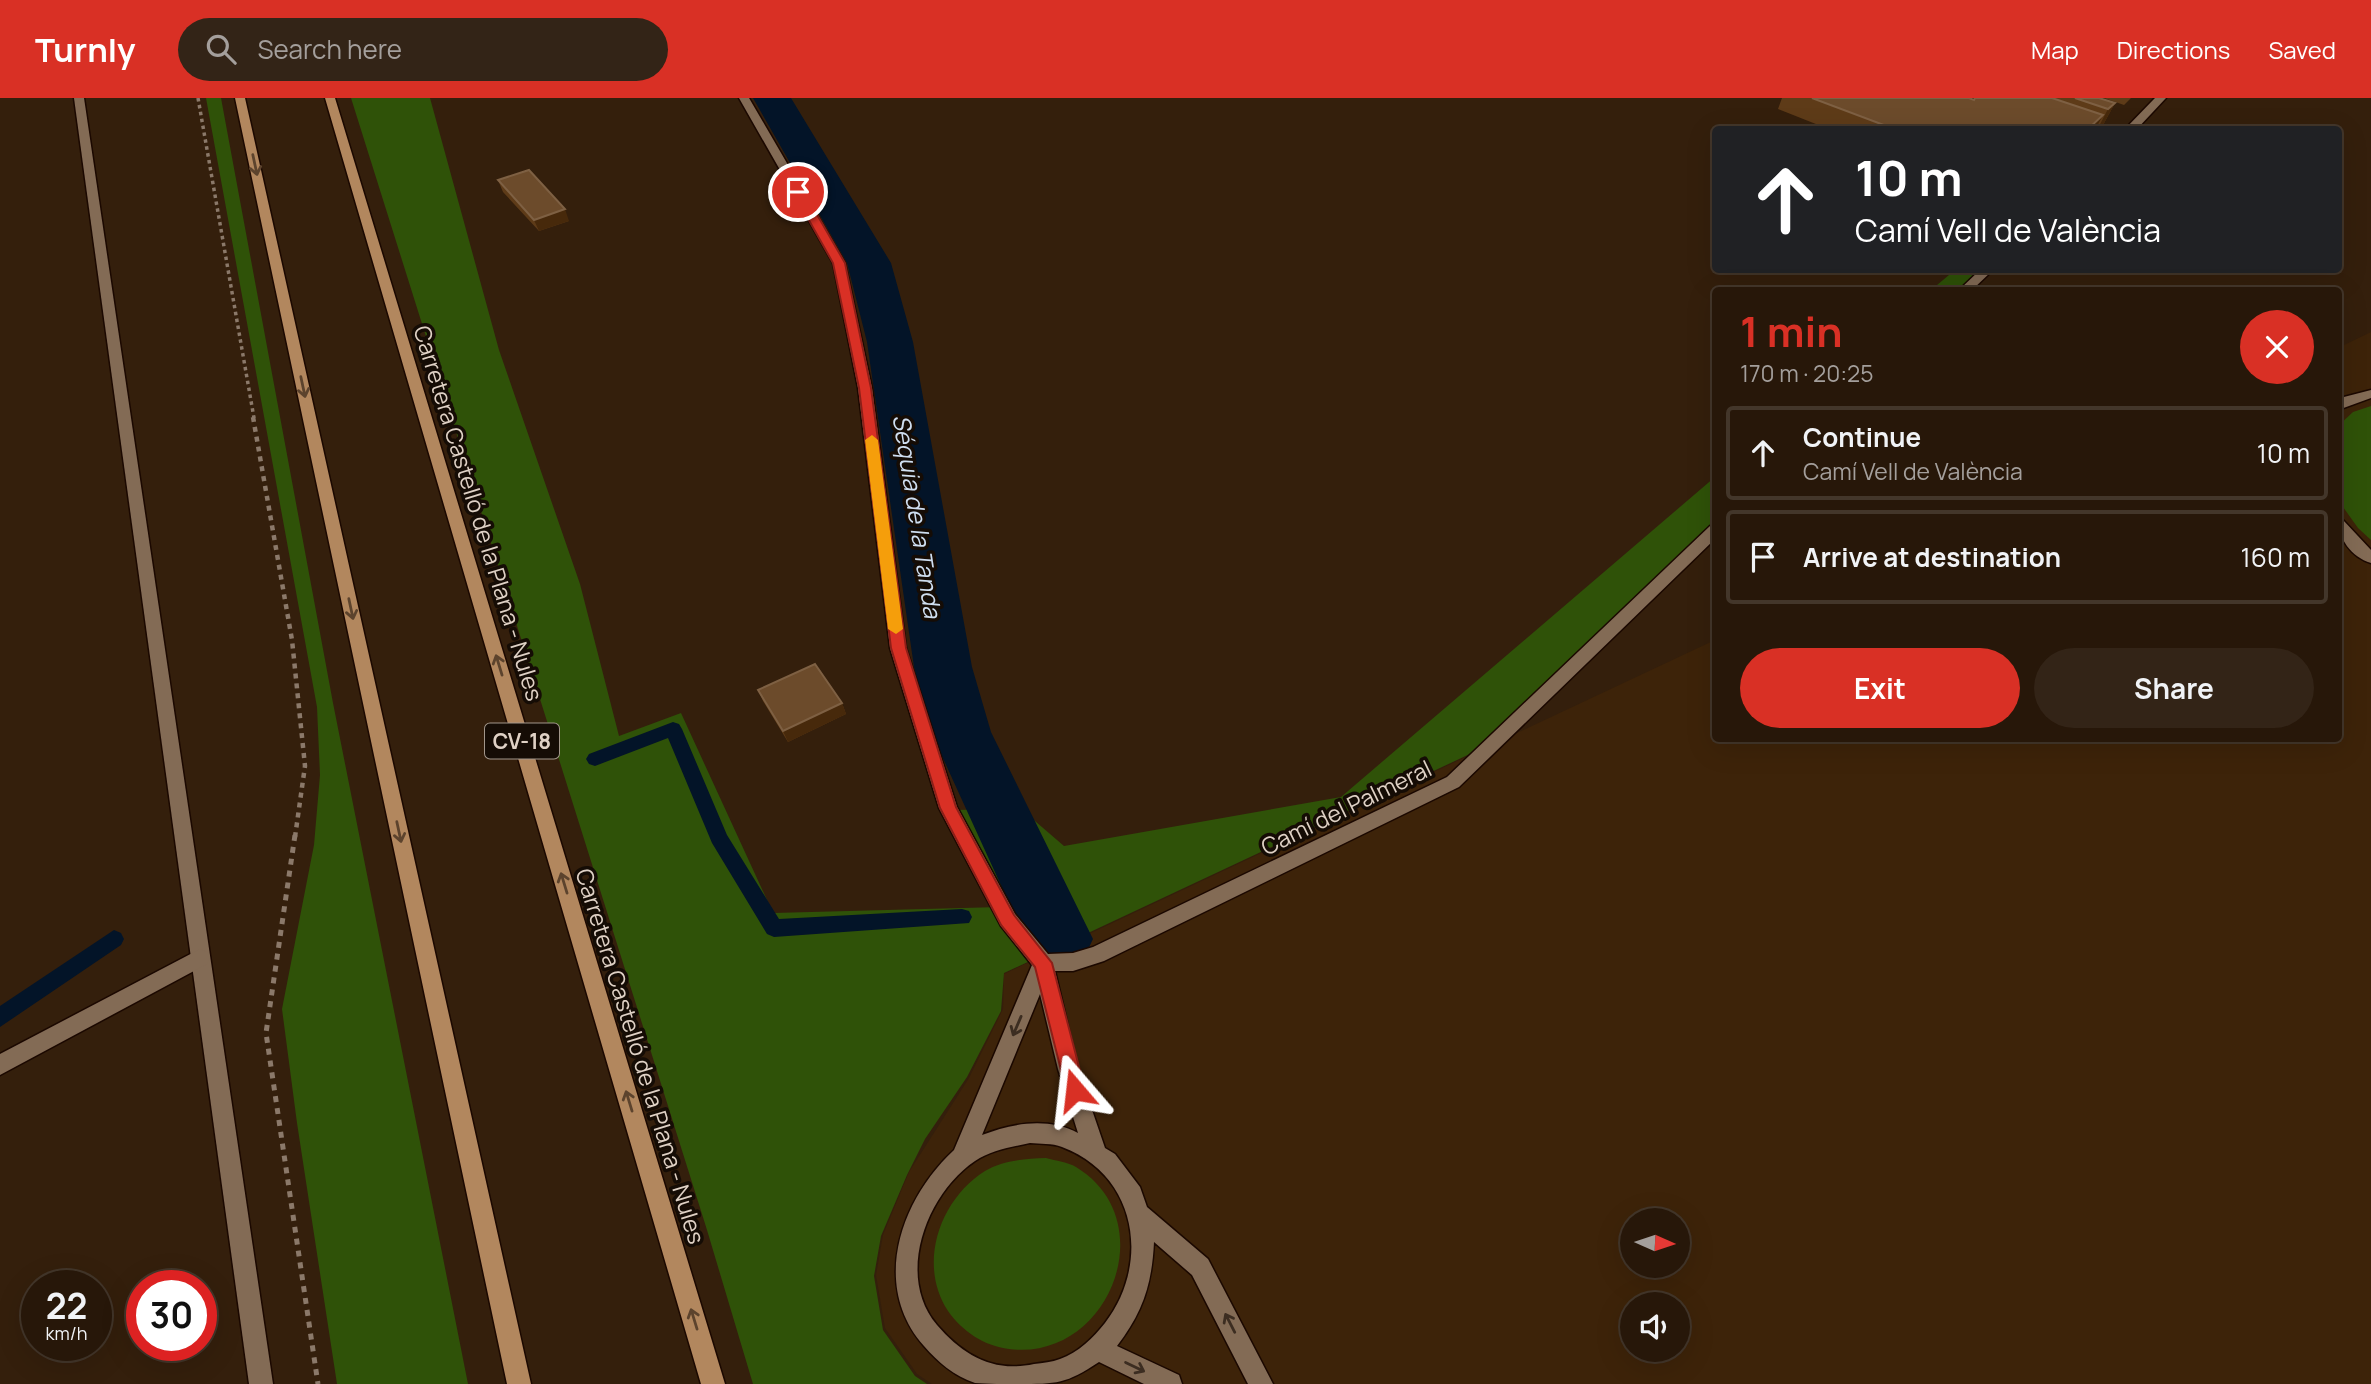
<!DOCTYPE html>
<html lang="en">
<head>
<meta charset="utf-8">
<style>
  body { margin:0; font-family:Manrope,sans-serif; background:#332417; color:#f1f3f6; height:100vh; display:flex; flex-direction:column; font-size:26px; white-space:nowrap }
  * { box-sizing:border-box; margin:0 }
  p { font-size:23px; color:#a49f9c }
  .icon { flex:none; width:38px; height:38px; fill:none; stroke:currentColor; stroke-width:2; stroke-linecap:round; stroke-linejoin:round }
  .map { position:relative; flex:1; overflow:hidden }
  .side { position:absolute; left:1712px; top:189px; width:630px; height:455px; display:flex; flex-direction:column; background:#271709; border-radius:7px; box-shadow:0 7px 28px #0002,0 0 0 2px #43362a }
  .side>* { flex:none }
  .banner { position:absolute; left:1712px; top:28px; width:630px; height:147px; border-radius:7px; box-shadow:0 7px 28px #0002,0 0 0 2px #43362a; background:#202124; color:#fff; overflow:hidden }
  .needle { width:46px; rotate:93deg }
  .tools { position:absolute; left:1620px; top:1110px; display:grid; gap:14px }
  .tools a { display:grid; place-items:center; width:70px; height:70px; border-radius:50%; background:#271709; box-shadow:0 7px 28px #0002,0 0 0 2px #43362a; font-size:35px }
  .speed { position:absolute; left:21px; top:1172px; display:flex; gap:14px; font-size:35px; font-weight:700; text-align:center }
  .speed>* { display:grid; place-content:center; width:91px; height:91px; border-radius:50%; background:#271709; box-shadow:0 7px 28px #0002,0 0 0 2px #43362a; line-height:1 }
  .speed small { font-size:18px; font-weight:400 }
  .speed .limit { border:10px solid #d22; background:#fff; color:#111 }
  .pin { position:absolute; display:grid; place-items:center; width:60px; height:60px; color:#fff; margin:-30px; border:4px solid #fff; border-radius:50%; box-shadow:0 2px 7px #0007 }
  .me { position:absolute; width:77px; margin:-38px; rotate:343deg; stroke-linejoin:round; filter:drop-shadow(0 0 5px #0008) }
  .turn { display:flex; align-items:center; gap:24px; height:147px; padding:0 28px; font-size:32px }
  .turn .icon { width:91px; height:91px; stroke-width:2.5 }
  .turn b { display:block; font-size:49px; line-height:60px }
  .round { display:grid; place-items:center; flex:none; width:74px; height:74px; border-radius:37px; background:#332417 }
  .summary { display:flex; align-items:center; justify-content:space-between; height:119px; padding:0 28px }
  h1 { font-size:42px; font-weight:700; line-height:52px; color:#d93025 }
  .button { display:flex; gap:14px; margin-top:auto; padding:14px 28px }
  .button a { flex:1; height:80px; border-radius:42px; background:#d93025; color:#fff; font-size:28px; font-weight:700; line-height:80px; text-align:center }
  .button a+a { background:#332417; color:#f1f3f6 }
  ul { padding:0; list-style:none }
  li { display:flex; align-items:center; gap:21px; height:94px; margin:0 14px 10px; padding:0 14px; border:4px solid #43362a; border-radius:7px }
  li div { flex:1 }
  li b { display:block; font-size:26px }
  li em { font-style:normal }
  header { display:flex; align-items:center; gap:42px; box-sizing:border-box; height:98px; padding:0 35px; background:#d93025; color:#fff }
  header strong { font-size:33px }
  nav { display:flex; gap:38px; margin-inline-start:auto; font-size:24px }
  .search { width:490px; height:63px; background:#332417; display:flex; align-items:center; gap:18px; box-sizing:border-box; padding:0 24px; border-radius:38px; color:#a49f9c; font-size:26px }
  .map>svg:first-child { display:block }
</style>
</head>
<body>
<header>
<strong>Turnly</strong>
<div class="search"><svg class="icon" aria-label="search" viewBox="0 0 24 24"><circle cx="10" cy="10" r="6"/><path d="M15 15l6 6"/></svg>Search here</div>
<nav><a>Map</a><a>Directions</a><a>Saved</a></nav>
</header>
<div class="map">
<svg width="2371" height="1286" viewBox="0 0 2371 1286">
  <rect width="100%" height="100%" fill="#341f0c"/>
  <path fill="#3d2309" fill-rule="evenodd" d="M2371,234V1286H932L917,1276L885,1230L876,1177L883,1137L909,1074L969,980L1003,911L1004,876L1715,542V640H2338V250ZM1633,1122H1678V1167H1633ZM1633,1206H1678V1251H1633Z"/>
  <path fill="#2f5208" d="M206,0H221L333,605L468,1286H337L297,1025L282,911L314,747L320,677L317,609Z
    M351,0H430L499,252L580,486L619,638L681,615L773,815L1000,809L1030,863L1004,875L1001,913L967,979L925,1041L907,1077L881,1138L874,1178L883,1232L915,1278L927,1286H753L707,1132Z
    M1955,172H1984L1962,192H1931Z
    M2371,308V442L2358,430L2338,402V328L2353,314Z
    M1715,379V430L1489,647L1039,858L951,712L1021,711L1064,748L1341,699Z
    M1046,1060C1056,1063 1068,1064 1076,1069C1165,1123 1108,1264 1009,1251C984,1248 962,1233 948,1213C917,1166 940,1101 985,1073C1003,1062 1025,1061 1046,1060Z"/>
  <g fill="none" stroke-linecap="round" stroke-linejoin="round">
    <path fill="#031428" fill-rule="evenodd" d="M673,624L679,626L682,631L727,737L779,821L962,811L969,813L972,819L969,825L774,839L767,836L712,745L668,640L595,668L589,666L586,661L589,656Z
      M114,832L121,835L124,841L121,847L0,929V908Z"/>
    <path fill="#031428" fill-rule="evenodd" d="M753,0H791L891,165L913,244L972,569L991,634L1093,841L1083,862L1059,871L1035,862L931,634L914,569L867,244L847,165Z"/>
    <defs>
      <path id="service" d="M74,0H84L273,1286H249Z"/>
      <path id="minor" d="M739,0H749L845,165L872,290L906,550L957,709L1015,816L1048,856L1073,855L1093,849L1447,679L1710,428L1715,427V441L1459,689L1104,863L1073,873H1055L1078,971L1105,1050L1115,1056L1140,1089L1147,1109L1208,1161L1273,1286H1248L1192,1177L1154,1144C1152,1186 1143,1214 1117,1248L1179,1277L1182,1286H1144L1099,1264C1066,1286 1057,1286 1018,1286C1005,1286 988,1286 975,1285C954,1278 938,1264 924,1248C870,1187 901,1101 954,1052L1032,867L1001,828L939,710L890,550L858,290L833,165ZM1040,896L1058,971L1078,1035C1048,1019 1013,1025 982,1037ZM1030,1045C1040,1046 1052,1045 1062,1049C1137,1077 1151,1165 1105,1225C1094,1239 1078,1255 1060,1261C1052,1264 1043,1265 1034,1266C993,1275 963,1257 937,1227C895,1178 927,1095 975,1063C991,1052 1011,1049 1030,1045Z
        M2155,0H2166L2136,32H2124Z
        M1980,172H1993L1972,192H1959Z
        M2371,292V300L2338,312L2340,300Z
        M2338,421L2343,422L2371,452V465C2351,459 2338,440 2338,421Z
        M200,851L207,854L210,860L207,866L0,977V956Z"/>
      <path id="primary" d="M235,0H245L531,1286H507Z
        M325,0H335L725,1286H701Z"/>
    </defs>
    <use href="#service" stroke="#1b0800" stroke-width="3"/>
    <use href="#minor" stroke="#1b0800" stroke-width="3"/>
    <use href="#primary" stroke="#1b0800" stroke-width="3"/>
    <path stroke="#8b796a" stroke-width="3.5" stroke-dasharray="3.5 3.5" stroke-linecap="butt" d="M198,0L254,320"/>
    <path stroke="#8b796a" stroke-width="4.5" stroke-dasharray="5 5" stroke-linecap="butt" d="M253,319L292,542L305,668L295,739"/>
    <path stroke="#8b796a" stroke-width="5" stroke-dasharray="6 6" stroke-linecap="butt" d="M295,737L266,935L318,1286"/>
    <use href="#service" fill="#836b55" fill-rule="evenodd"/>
    <use href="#minor" fill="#836b55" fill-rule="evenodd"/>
    <use href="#primary" fill="#b2875e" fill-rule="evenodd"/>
  </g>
  <path fill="#5e3b18" d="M1782,0H1969L1974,2L1975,0H2099L2115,5L2103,27L2098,32H1831L1778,11Z
    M2104,0H2131L2124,7Z
    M498,82L569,123L539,133L503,94Z
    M758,592L842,605L846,616L788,644L763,603Z"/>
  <path fill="#47290b" d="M2115,5L2103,27L2097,32L2108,11Z
    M2103,17L2095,32H2087Z
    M565,111L569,123L539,133L534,122Z
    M842,605L846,616L788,644L783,633Z"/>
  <path fill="#6c4b2b" stroke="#7e6043" stroke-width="2" d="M1812,0H1969L1974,2L1975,0H2052L2103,17L2087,32H1897Z
    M2075,0H2099L2115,5L2108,11Z
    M529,72L565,111L534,122L498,82Z
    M815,566L842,605L783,633L758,592Z"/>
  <defs><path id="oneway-shaft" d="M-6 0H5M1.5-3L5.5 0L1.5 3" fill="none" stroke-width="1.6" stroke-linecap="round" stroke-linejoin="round" transform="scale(1.75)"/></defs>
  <g stroke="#5c432d">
    <use href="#oneway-shaft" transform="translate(255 67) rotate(78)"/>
    <use href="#oneway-shaft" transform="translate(303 289) rotate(78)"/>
    <use href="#oneway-shaft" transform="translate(351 511) rotate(78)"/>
    <use href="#oneway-shaft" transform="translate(499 567) rotate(-107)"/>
    <use href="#oneway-shaft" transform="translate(399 734) rotate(78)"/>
    <use href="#oneway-shaft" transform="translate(564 785) rotate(-107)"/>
    <use href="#oneway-shaft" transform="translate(629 1003) rotate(-107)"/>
    <use href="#oneway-shaft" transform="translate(694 1221) rotate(-107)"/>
  </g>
  <g stroke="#3c2d21">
    <use href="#oneway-shaft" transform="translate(1017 928) rotate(113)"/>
    <use href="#oneway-shaft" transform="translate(1230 1225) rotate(-117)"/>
    <use href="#oneway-shaft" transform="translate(1135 1269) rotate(26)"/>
  </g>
  <path fill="#d93025" stroke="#8d1f18" stroke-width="2" d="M794,92L804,94L845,165L871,290L906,550L956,709L1014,817L1052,865L1085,992L1082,998L1075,1001L1068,998L1066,992L1035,869L1001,827L940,710L891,550L859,290L833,165L793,94Z"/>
  <path fill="#f59e0b" d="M872,337L878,342L903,531L896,536L888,531L865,342Z"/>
  <g text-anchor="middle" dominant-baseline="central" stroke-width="7" stroke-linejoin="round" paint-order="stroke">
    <rect fill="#150c05" stroke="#a2968b" stroke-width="2" x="485" y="625.5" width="74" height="35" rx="5"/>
    <g font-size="21" font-weight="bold" fill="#dfd1c5">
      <text x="522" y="643">CV-18</text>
    </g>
    <g font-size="23" fill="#dfd1c5" stroke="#150c05">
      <text transform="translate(479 415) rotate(73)">Carretera Castelló de la Plana - Nules</text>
      <text transform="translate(1346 709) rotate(-26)">Camí del Palmeral</text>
      <text transform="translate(641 958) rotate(73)">Carretera Castelló de la Plana - Nules</text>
    </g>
    <g font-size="24" font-style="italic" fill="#cfdef0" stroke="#150c05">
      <text transform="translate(918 418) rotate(81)">Séquia de la Tanda</text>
    </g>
  </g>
</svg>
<div class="tools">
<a><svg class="needle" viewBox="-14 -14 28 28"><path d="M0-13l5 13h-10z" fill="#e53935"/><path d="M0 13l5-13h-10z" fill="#a49f9c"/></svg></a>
<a><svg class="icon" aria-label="sound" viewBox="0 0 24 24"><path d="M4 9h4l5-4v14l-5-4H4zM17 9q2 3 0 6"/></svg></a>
</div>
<div class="speed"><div>22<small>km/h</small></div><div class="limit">30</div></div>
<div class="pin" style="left:798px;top:94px;background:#d93025"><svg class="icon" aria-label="arrive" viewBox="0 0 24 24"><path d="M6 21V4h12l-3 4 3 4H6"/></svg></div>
<svg class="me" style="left:1075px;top:992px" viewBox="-20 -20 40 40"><path d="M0-17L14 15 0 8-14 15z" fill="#d93025" stroke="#fff" stroke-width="4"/></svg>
<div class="banner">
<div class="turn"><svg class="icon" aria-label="ahead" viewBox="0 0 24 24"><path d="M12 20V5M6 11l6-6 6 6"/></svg><div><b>10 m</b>Camí Vell de València</div></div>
</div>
<section class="side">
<div class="summary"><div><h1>1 min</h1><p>170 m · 20:25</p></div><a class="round" style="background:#d93025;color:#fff"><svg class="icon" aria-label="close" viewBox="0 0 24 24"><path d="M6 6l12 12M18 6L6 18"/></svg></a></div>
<ul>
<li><svg class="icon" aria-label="ahead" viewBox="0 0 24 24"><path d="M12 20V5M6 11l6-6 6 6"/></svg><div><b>Continue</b><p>Camí Vell de València</p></div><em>10 m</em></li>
<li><svg class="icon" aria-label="arrive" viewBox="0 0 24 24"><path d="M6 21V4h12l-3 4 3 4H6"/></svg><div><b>Arrive at destination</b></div><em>160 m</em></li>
</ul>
<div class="button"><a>Exit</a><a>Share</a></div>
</section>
</div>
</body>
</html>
